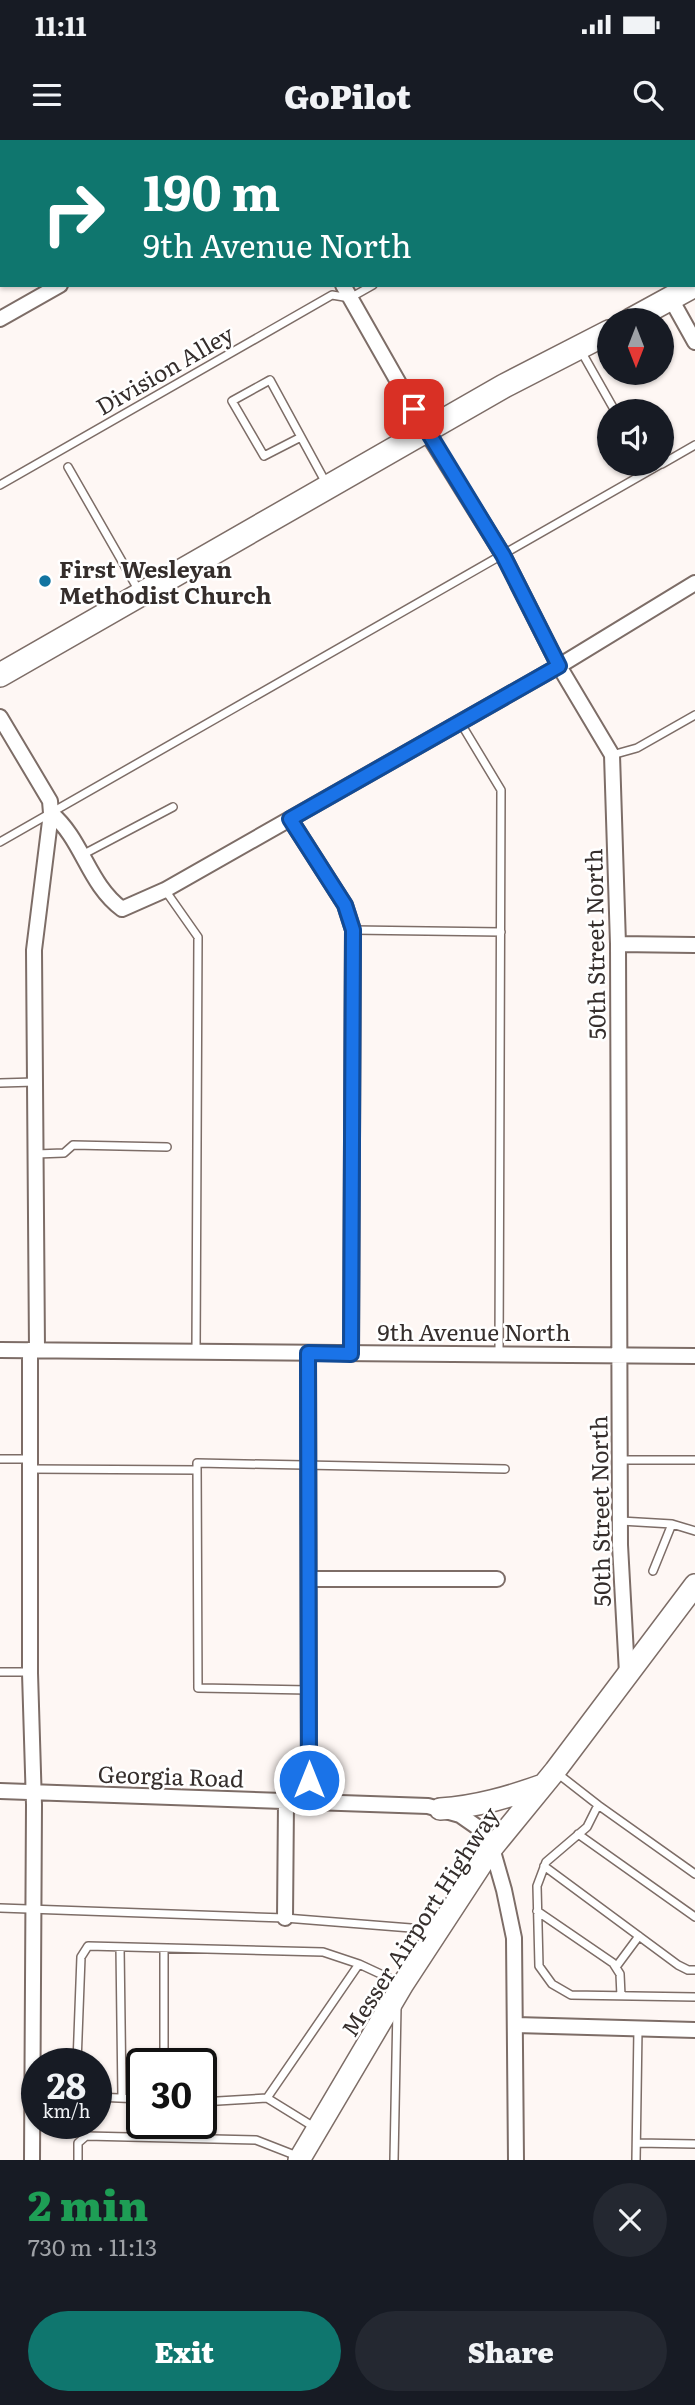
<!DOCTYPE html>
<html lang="en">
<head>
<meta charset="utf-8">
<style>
  body { margin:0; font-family:Literata,serif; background:#242831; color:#f1f3f6; height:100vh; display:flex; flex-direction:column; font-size:26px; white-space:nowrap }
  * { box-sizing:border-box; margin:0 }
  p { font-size:23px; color:#9ea1a6 }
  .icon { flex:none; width:38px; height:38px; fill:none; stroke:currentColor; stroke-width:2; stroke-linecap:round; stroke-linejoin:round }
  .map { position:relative; height:2020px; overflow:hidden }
  .panel { display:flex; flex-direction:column; background:#171b24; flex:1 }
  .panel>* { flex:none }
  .top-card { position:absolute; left:0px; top:0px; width:696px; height:147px; box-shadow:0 2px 5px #0004; background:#0f766e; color:#fff; overflow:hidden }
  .needle { width:46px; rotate:180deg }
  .buttons { position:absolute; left:597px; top:168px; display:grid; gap:14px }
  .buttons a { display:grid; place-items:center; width:77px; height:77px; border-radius:50%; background:#171b24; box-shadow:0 2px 5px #0004; font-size:35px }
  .speed { position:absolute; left:21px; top:1908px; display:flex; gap:14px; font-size:35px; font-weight:700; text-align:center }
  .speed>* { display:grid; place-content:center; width:91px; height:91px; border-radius:50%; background:#171b24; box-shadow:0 2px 5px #0004; line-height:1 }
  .speed small { font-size:18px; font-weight:400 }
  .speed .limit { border:4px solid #111; border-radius:10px; background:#fff; color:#111 }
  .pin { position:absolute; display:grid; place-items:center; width:60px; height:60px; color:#fff; margin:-30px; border-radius:14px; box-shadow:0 4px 10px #0006 }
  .me { position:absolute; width:77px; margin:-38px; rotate:0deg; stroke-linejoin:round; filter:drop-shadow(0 0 5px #0008) }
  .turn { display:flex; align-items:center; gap:24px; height:147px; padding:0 28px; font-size:32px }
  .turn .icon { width:91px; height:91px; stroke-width:2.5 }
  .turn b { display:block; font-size:49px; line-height:60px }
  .round { display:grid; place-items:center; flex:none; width:74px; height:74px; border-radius:37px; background:#242831 }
  .summary { display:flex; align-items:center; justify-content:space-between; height:119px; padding:0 28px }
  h1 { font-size:42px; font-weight:800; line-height:52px; color:#1e9e55 }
  .cta { display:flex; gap:14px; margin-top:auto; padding:14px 28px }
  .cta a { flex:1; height:80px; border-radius:42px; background:#0f766e; color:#fff; font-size:28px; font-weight:800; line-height:80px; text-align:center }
  .cta a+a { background:#242831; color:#f1f3f6 }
  .status { display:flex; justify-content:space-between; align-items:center; height:49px; padding:0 35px; background:#171b24; direction:ltr }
  .status svg { height:19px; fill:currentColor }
  header { display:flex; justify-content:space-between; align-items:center; height:91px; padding:0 28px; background:#171b24; font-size:32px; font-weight:800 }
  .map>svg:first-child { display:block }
</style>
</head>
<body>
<div class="status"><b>11:11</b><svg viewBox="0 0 49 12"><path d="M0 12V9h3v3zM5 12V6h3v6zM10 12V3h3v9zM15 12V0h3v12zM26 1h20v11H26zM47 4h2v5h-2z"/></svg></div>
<header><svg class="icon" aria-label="menu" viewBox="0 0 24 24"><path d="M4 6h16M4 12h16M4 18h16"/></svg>GoPilot<svg class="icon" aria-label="search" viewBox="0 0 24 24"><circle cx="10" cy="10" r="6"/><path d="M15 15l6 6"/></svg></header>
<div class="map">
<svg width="695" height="2020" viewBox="0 0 695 2020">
  <rect width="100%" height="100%" fill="#fef7f4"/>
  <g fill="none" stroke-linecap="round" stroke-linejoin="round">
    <defs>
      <path id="lane" d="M581,211L615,271
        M301,297L264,316L232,261L270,240L326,343
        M662,324L695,305
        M68,327L139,451
        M0,345L332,155L350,158L373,145
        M460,582L501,650L499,1214
        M612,615L637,608L695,575
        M0,702L661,324
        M82,715L173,667
        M165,750L198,797L196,1211
        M353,790L501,792
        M0,943L35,942
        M36,1014L64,1013L73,1005L167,1007
        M0,1319H30
        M621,1320H695
        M30,1329L197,1330
        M621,1381L672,1384L695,1391
        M653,1431L672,1384
        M0,1532H30
        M309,1550L198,1548L197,1323L505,1329
        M557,1633L598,1665L587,1687L546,1722L537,1746L539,1826L552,1844L571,1855L695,1857
        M598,1665L695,1734
        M578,1694L695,1777
        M544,1726L678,1825L688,1830H695
        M0,1768L285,1778L436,1790
        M537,1771L613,1823L620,1834L621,1856
        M120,1807L122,1958
        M164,1808V1923
        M616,1827L639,1796
        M77,1923L81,1817L88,1806L323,1812L359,1824
        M96,1957L142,1959
        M201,1962L267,1958
        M314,1987L267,1958L359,1824L402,1844
        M637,2003L695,2004
        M78,2020V2003L86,1996L256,2000L297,2016
        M394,2020L397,1867
        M636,2020L638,1889"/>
      <path id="street" d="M261,0L262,2
        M619,0L620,2
        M311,2L314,0
        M695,130V131
        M343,145L426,291L503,415L559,526L612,615L618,804L620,1405L627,1533
        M671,159L695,202
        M0,179L60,145
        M0,577L50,661L51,673L34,810L37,1210
        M51,673C83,700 88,744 122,769L165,750L559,526L695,443
        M290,679L345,765L353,790L351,1214
        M618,804L695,805
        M0,1210L695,1216
        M30,1210V1533L34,1665L32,2020
        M308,1213L309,1662
        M309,1439H497
        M0,1651L428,1666L460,1675L483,1691L492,1708L504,1750L514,1798L516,2020
        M285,1778L286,1662
        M516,1885L695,1890"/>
      <path id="secondary" d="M440,1669C476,1667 509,1657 543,1645
        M299,2020L403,1844L492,1708L555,1631L695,1445"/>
      <path id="primary" d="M631,180L695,145
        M0,535L504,246L609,192"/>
    </defs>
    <use href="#lane" stroke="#7d6d67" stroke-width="10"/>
    <use href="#street" stroke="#7d6d67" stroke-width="18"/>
    <use href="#secondary" stroke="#7d6d67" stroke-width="24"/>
    <use href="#primary" stroke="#7d6d67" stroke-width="26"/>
    <use href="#lane" stroke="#fff" stroke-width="7"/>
    <use href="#street" stroke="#fff" stroke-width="14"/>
    <use href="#secondary" stroke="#fff" stroke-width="21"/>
    <use href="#primary" stroke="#fff" stroke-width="23"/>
    <path stroke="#57504e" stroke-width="4.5" stroke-dasharray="3.5 7" stroke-linecap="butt" d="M121,2L124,0
      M140,2L143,0
      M217,2L221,0
      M238,2L241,0
      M0,80L2,79
      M0,125L2,124"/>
  </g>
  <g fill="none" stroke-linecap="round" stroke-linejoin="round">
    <defs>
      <path id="route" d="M309,1640L308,1213L351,1214L353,790L345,765L290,679L559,526L503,415L414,269"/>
    </defs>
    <use href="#route" stroke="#114b97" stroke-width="18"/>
    <use href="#route" stroke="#1a73e8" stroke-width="12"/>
  </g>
  <circle fill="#1274a1" stroke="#fff" stroke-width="2.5" cx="45" cy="441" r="7"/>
  <g text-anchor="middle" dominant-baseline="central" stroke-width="5" stroke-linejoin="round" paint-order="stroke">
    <g font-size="23" fill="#352e2c" stroke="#fff">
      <text transform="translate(164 229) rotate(-30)">Division Alley</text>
      <text transform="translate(594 804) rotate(-91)">50th Street North</text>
      <text x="474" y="1191">9th Avenue North</text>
      <text transform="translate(599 1371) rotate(-91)">50th Street North</text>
      <text transform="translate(171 1635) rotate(2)">Georgia Road</text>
      <text transform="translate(419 1781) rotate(-57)">Messer Airport Highway</text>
    </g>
    <g font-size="23" font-weight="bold" fill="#352e2c" stroke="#fff" text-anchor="start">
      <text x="59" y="428">First Wesleyan<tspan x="59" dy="26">Methodist Church</tspan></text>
    </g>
  </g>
</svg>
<div class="buttons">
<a><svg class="needle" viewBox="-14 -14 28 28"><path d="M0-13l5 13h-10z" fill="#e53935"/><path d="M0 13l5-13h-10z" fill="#9ea1a6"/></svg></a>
<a><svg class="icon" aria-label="sound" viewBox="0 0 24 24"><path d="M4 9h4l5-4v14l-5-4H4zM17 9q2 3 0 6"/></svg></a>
</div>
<div class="speed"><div>28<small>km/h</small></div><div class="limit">30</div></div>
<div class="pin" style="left:414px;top:269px;background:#d93025"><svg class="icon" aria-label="arrive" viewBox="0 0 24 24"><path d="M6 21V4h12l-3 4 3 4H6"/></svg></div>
<svg class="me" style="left:309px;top:1640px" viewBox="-20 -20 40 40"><circle r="17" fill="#1a73e8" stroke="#fff" stroke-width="3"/><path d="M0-11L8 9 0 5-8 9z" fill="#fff"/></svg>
<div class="top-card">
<div class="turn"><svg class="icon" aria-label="right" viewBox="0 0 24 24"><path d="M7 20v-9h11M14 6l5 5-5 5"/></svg><div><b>190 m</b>9th Avenue North</div></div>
</div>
</div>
<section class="panel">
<div class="summary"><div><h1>2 min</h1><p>730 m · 11:13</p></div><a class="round"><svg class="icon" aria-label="close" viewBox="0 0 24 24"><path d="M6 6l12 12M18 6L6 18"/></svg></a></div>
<div class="cta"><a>Exit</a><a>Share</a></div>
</section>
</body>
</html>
